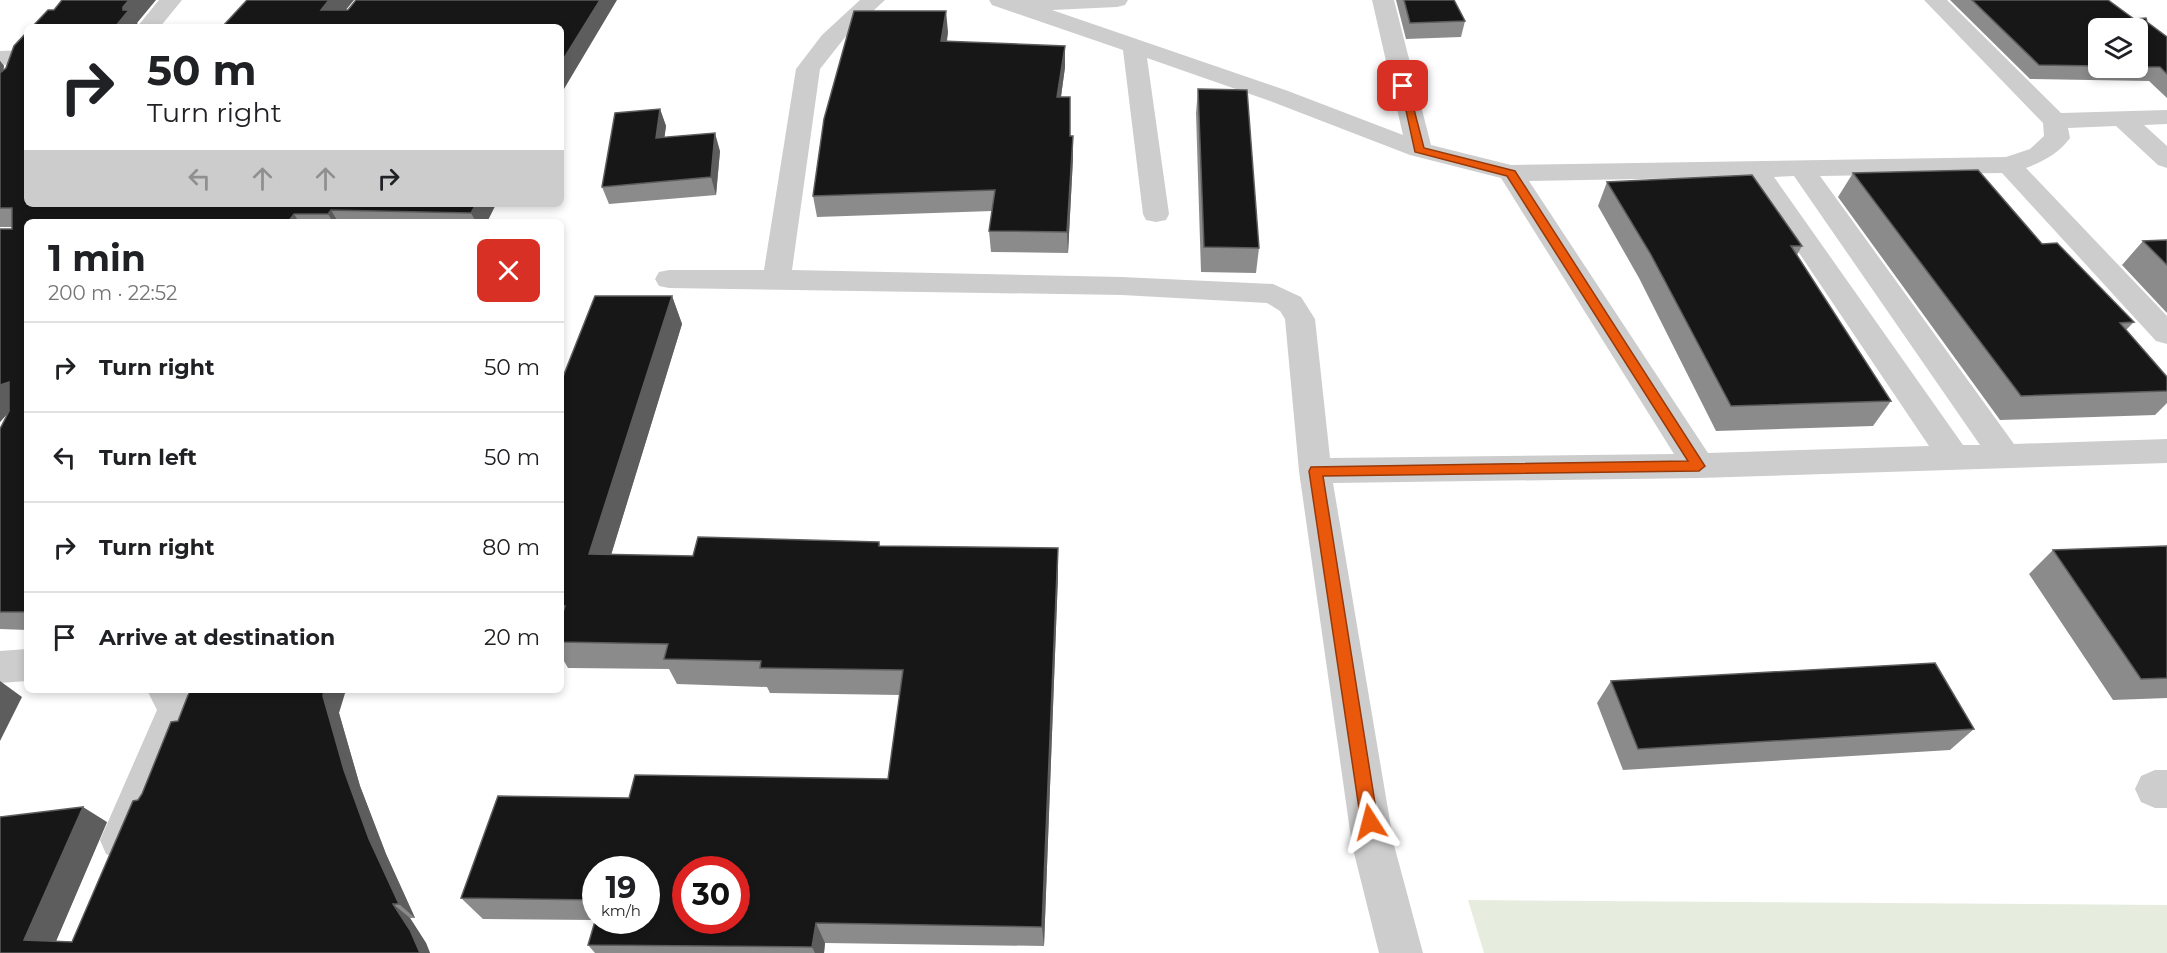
<!DOCTYPE html>
<html lang="en">
<head>
<meta charset="utf-8">
<style>
  body { margin:0; font-family:Montserrat,sans-serif; background:#f6f6f6; color:#202124; height:100vh; display:flex; flex-direction:column; font-size:22px; white-space:nowrap }
  * { box-sizing:border-box; margin:0 }
  p { font-size:20px; color:#757577 }
  .icon { flex:none; width:33px; height:33px; fill:none; stroke:currentColor; stroke-width:2; stroke-linecap:round; stroke-linejoin:round }
  .map { position:relative; flex:1; overflow:hidden }
  .side { position:absolute; left:24px; top:219px; width:540px; height:474px; display:flex; flex-direction:column; background:#fff; border-radius:9px; box-shadow:0 3px 9px #0003 }
  .side>* { flex:none }
  .banner { position:absolute; left:24px; top:24px; width:540px; height:183px; border-radius:9px; box-shadow:0 3px 9px #0003; background:#fff; color:#202124; overflow:hidden }
  .controls { position:absolute; left:2088px; top:18px; display:grid; gap:12px }
  .controls a { display:grid; place-items:center; width:60px; height:60px; border-radius:9px; background:#fff; box-shadow:0 3px 9px #0003; font-size:30px }
  .speed { position:absolute; left:582px; top:856px; display:flex; gap:12px; font-size:30px; font-weight:700; text-align:center }
  .speed>* { display:grid; place-content:center; width:78px; height:78px; border-radius:50%; background:#fff; box-shadow:0 3px 9px #0003; line-height:1 }
  .speed small { font-size:15px; font-weight:400 }
  .speed .limit { border:9px solid #d22; background:#fff; color:#111 }
  .pin { position:absolute; display:grid; place-items:center; width:51px; height:51px; color:#fff; margin:-26px; border-radius:12px; box-shadow:0 3px 9px #0006 }
  .me { position:absolute; width:66px; margin:-33px; rotate:351deg; stroke-linejoin:round; filter:drop-shadow(0 0 4px #0008) }
  .turn { display:flex; align-items:center; gap:21px; height:126px; padding:0 24px; font-size:27px }
  .turn .icon { width:78px; height:78px; stroke-width:2.5 }
  .turn b { display:block; font-size:42px; line-height:51px }
  .lanes { display:flex; align-items:center; height:57px; padding:0 24px; background:#0003; justify-content:center; gap:30px; direction:ltr }
  .lanes .off { opacity:.35 }
  .round { display:grid; place-items:center; flex:none; width:63px; height:63px; border-radius:9px; background:#f6f6f6 }
  .summary { display:flex; align-items:center; justify-content:space-between; height:102px; padding:0 24px }
  h1 { font-size:36px; font-weight:700; line-height:45px }
  ul { padding:0; list-style:none }
  li { display:flex; align-items:center; gap:18px; height:90px; padding:0 24px; border-top:2px solid #e0e0e0 }
  li div { flex:1 }
  li b { display:block; font-size:22px }
  li em { font-style:normal }
  .map>svg:first-child { display:block }
</style>
</head>
<body>
<div class="map">
<svg width="2167" height="953" viewBox="0 0 2167 953">
  <rect width="100%" height="100%" fill="#fff"/>
  <path fill="#e6eddf" d="M1468,900L2167,905V953H1484Z"/>
  <g fill="none" stroke-linecap="round" stroke-linejoin="round">
    <path fill="#cdcdcd" fill-rule="evenodd" d="M159,0H182L160,27H137Z
      M860,0H885L846,36L820,69L792,270L1122,277L1273,284L1301,297L1315,319L1330,458L1674,454L1501,178L1410,155L1270,101L1147,58L1169,214L1166,220L1156,222L1146,220L1143,214L1123,50L992,5L989,0H1128L1125,5L1117,7L1052,10L1288,91L1403,135L1372,0H1394L1431,145L1511,165L2006,157L2030,149L2044,136L2043,123L1924,0H1947L2061,113L2167,110V124L2144,125L2167,146V168L2158,165L2116,126L2068,128L2070,138C2058,154 2044,161 2026,168L2167,316V344L2156,341L2002,173L1820,176L2014,444L2167,439V463L1699,478L1333,483L1394,845L1423,953H1379L1352,845L1299,471L1285,319L1280,311L1267,303L1122,295L669,288L659,286L655,279L659,272L669,270H764L796,69L822,35ZM1794,176L1980,445H1963L1774,177ZM1748,177L1929,446L1708,453L1529,181Z
      M27,50V64L0,65V51Z
      M27,649V681L0,683V651Z
      M147,690H185L195,710L136,854L121,860L106,854L100,840L157,710Z
      M2155,770H2167V808H2155L2141,802L2135,789L2141,776Z"/>
  </g>
  <path fill="#8b8b8b" fill-rule="evenodd" d="M1396,0H1454L1465,21L1461,37L1406,39Z
    M1950,0H2108L2134,19L2147,22L2167,37V98L2149,81L2030,79ZM2098,28H2138V68H2098Z
    M948,32L947,42L1065,46V67L1061,97L1070,136L1073,158L1068,253L991,252L989,231L992,211L817,217L813,196Z
    M0,61L4,66L3,71L6,68L27,204H496L487,222H27V630L0,629V429L8,413L0,422V229H12V227H0Z
    M1198,89L1259,248L1256,273L1201,272L1196,113Z
    M660,109L666,126L664,138L720,151L716,195L609,204L602,187Z
    M1853,173L2042,244L2134,322L2126,330L2167,377V403L2155,415L2000,420L1838,197Z
    M1607,182L1802,246L1797,255L1891,401L1873,426L1716,431L1639,278L1598,206Z
    M2167,240V313L2122,265L2143,241Z
    M672,296L682,324L611,555L693,556L879,542L880,546L1058,575L1044,946L825,943L824,953H595L588,945L595,920L483,919L461,898L629,798L888,779L900,695L770,693L767,687L677,684L669,669L568,668L561,656V382ZM596,870L646,921H596Z
    M2167,546V698L2113,700L2029,574L2053,550Z
    M1611,681L1974,729L1950,750L1623,770L1597,703Z
    M339,713L360,786L386,854L415,918H410L426,943L430,953H0L107,822L56,941L72,942L138,800L142,794L178,721Z"/>
  <path fill="#5d5d5d" d="M129,0H156L137,23L140,27H115L123,10V7Z
    M329,0H354L332,27L321,10Z
    M600,0H617L561,94V63Z
    M946,11L948,32L943,62L941,41Z
    M1065,46V67L1058,118L1057,97Z
    M0,61L4,66L0,87Z
    M660,109L666,126L662,156L656,138Z
    M715,133L720,151L716,195L711,177Z
    M1073,136V158L1068,253L1067,232Z
    M476,204H496L487,222H476L471,213Z
    M331,210L338,222H333L328,214Z
    M294,214L299,222H288Z
    M672,296L682,324L603,581L589,554Z
    M9,382L14,406L0,422V385Z
    M1058,548V575L1044,946L1042,927Z
    M0,681L22,697L0,741Z
    M324,690H346L339,713L360,786L386,854L415,918L399,904L369,839L344,770L323,696Z
    M83,807L107,822L51,953L24,940Z
    M393,904L410,918L426,943L430,953H420Z
    M816,923L825,943L824,953H815L812,947Z"/>
  <path fill="#171717" stroke="#5d5d5d" stroke-width="1.5" fill-rule="evenodd" d="M62,0H129L123,7V10H129L115,27H32L48,10H54Z
    M247,0H329L321,10H348L356,0H600L561,63V27H222Z
    M1404,0H1454L1465,21L1410,23Z
    M1972,0H2108L2134,19L2146,18L2147,22L2167,37V74L2160,67H2138V28H2098V66L2039,65Z
    M854,11H946L941,41L1065,46L1057,97H1070V136H1073L1067,232L989,231L995,190L813,196L824,119Z
    M27,32V204H476L471,213L331,210L328,214H294L288,222H27V612H0V429L9,411V382L0,385V229H12V208H0V73L6,68L14,46Z
    M1198,89L1247,90L1259,248L1204,247Z
    M660,109L656,138L715,133L711,177L602,187L615,113Z
    M1978,170L2042,244L2057,243L2134,322L2120,323L2167,377V391L2021,396L1853,173Z
    M1752,175L1802,246H1791L1891,401L1731,406L1650,253L1607,182Z
    M2167,240V265L2143,241Z
    M595,296H672L589,554L693,556L698,537L879,542V546L1058,548L1042,927L816,923L812,947L588,945L596,918V921H646V870H596V900L461,898L498,796L629,798L635,775L888,779L903,670L760,668L761,661L664,659L668,644L561,642V618L565,606H561V382ZM686,870H736V921H686Z
    M2167,546V678L2141,679L2053,550Z
    M1935,663L1974,729L1638,749L1611,681Z
    M190,690H324L323,696L344,770L369,839L399,904H393L410,930L420,953H0V817L83,807L24,940L72,942L133,801L138,800L142,794L171,722L178,721Z"/>
  <path fill="#ea580c" stroke="#983908" stroke-width="1.5" d="M1400,83L1408,86L1424,148L1515,171L1705,466L1699,471L1323,476L1378,822L1376,827L1370,830L1364,827L1361,822L1309,471L1311,467L1688,461L1507,176L1415,152Z"/>
</svg>
<div class="controls">
<a><svg class="icon" aria-label="layers" viewBox="0 0 24 24"><path d="M12 4l9 5-9 5-9-5zM3 14l9 5 9-5"/></svg></a>
</div>
<div class="speed"><div>19<small>km/h</small></div><div class="limit">30</div></div>
<div class="pin" style="left:1403px;top:86px;background:#d93025"><svg class="icon" aria-label="arrive" viewBox="0 0 24 24"><path d="M6 21V4h12l-3 4 3 4H6"/></svg></div>
<svg class="me" style="left:1370px;top:822px" viewBox="-20 -20 40 40"><path d="M0-17L14 15 0 8-14 15z" fill="#ea580c" stroke="#fff" stroke-width="4"/></svg>
<div class="banner">
<div class="turn"><svg class="icon" aria-label="right" viewBox="0 0 24 24"><path d="M7 20v-9h11M14 6l5 5-5 5"/></svg><div><b>50 m</b>Turn right</div></div>
<div class="lanes"><svg class="icon off" aria-label="left" viewBox="0 0 24 24"><path d="M17 20v-9H6M10 6l-5 5 5 5"/></svg><svg class="icon off" aria-label="ahead" viewBox="0 0 24 24"><path d="M12 20V5M6 11l6-6 6 6"/></svg><svg class="icon off" aria-label="ahead" viewBox="0 0 24 24"><path d="M12 20V5M6 11l6-6 6 6"/></svg><svg class="icon" aria-label="right" viewBox="0 0 24 24"><path d="M7 20v-9h11M14 6l5 5-5 5"/></svg></div>
</div>
<section class="side">
<div class="summary"><div><h1>1 min</h1><p>200 m · 22:52</p></div><a class="round" style="background:#d93025;color:#fff"><svg class="icon" aria-label="close" viewBox="0 0 24 24"><path d="M6 6l12 12M18 6L6 18"/></svg></a></div>
<ul>
<li><svg class="icon" aria-label="right" viewBox="0 0 24 24"><path d="M7 20v-9h11M14 6l5 5-5 5"/></svg><div><b>Turn right</b></div><em>50 m</em></li>
<li><svg class="icon" aria-label="left" viewBox="0 0 24 24"><path d="M17 20v-9H6M10 6l-5 5 5 5"/></svg><div><b>Turn left</b></div><em>50 m</em></li>
<li><svg class="icon" aria-label="right" viewBox="0 0 24 24"><path d="M7 20v-9h11M14 6l5 5-5 5"/></svg><div><b>Turn right</b></div><em>80 m</em></li>
<li><svg class="icon" aria-label="arrive" viewBox="0 0 24 24"><path d="M6 21V4h12l-3 4 3 4H6"/></svg><div><b>Arrive at destination</b></div><em>20 m</em></li>
</ul>
</section>
</div>
</body>
</html>
